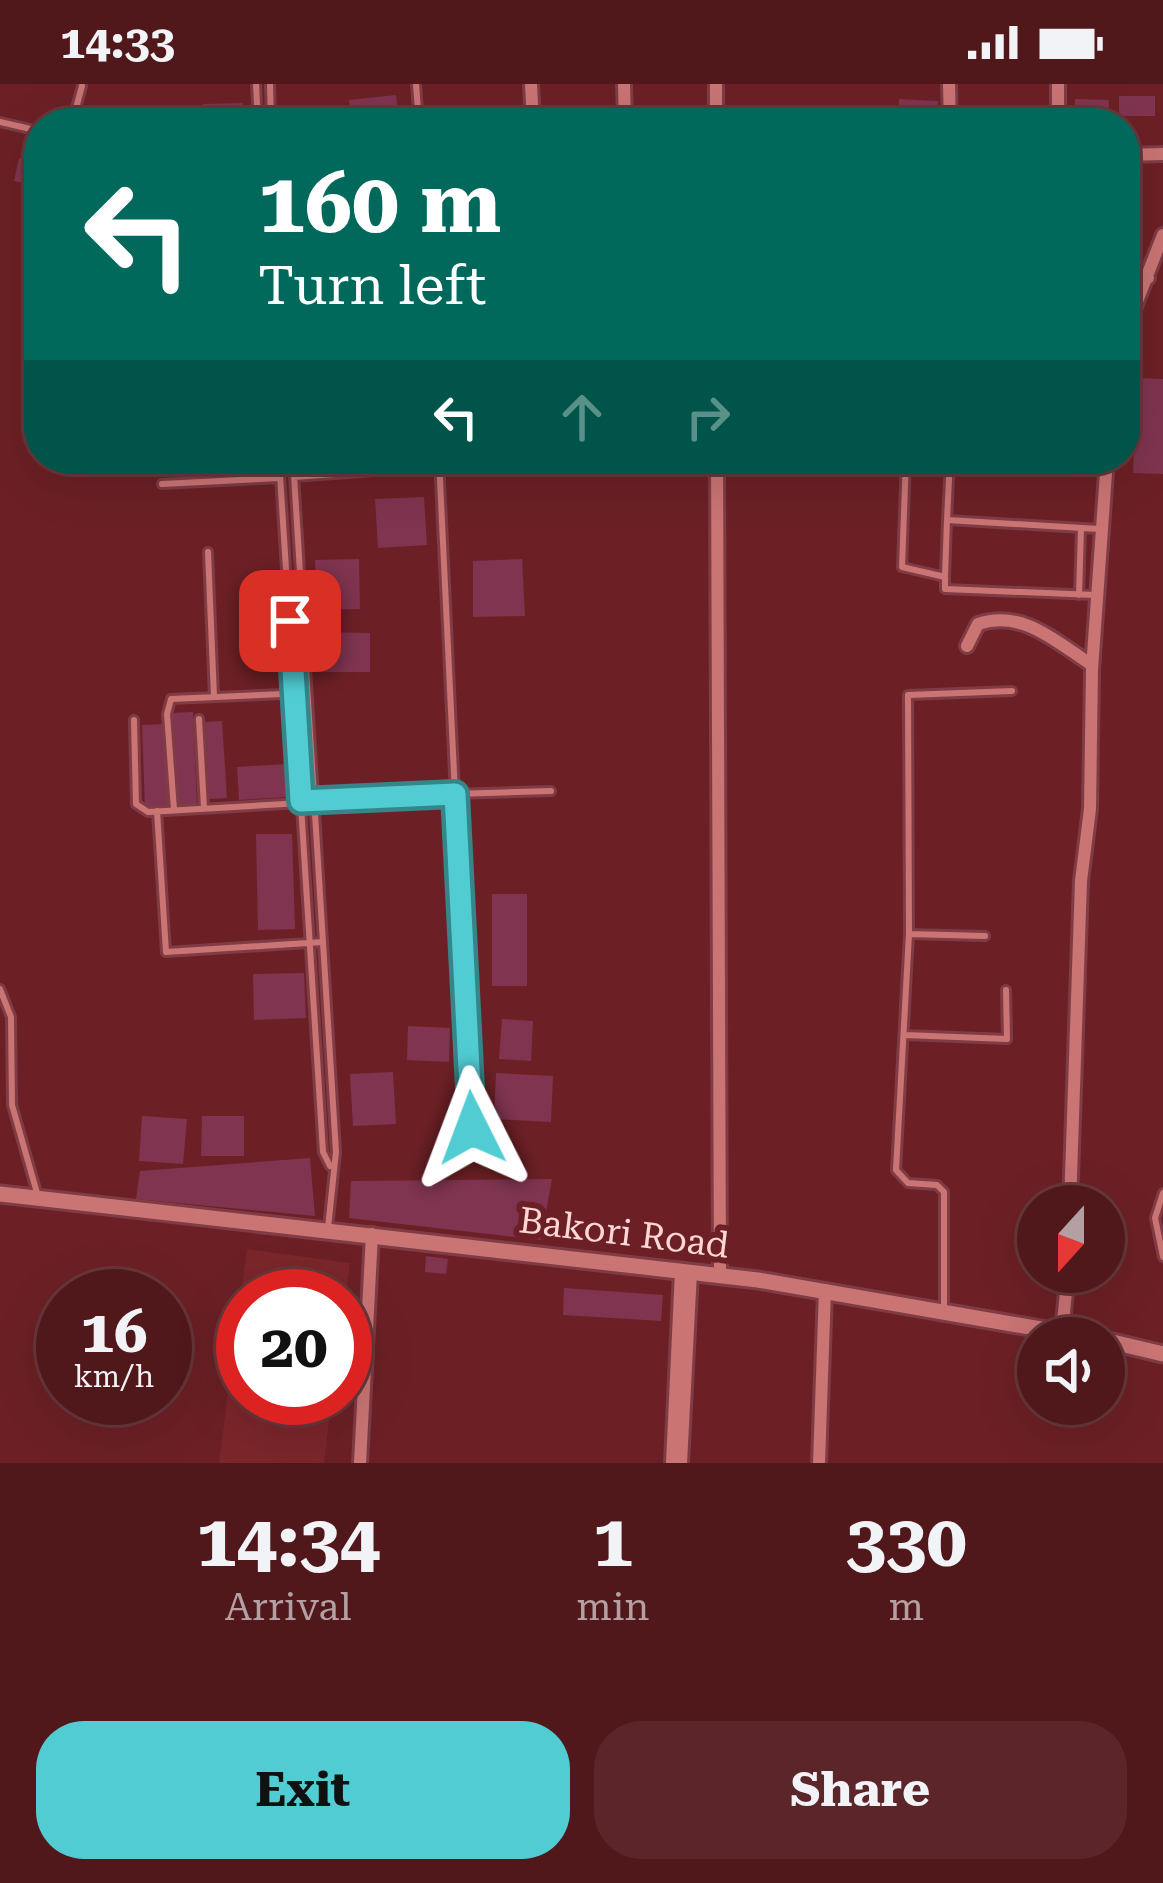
<!DOCTYPE html>
<html lang="en">
<head>
<meta charset="utf-8">
<style>
  body { margin:0; font-family:"Roboto Serif",serif; background:#5b2529; color:#f1f3f6; height:100vh; display:flex; flex-direction:column; font-size:45px; white-space:nowrap }
  * { box-sizing:border-box; margin:0 }
  p { font-size:39px; color:#b4a0a3 }
  .icon { flex:none; width:66px; height:66px; fill:none; stroke:currentColor; stroke-width:2; stroke-linecap:round; stroke-linejoin:round }
  .map { position:relative; height:1379px; overflow:hidden }
  .side { display:flex; flex-direction:column; background:#51181c; flex:1 }
  .side>* { flex:none }
  .banner { position:absolute; left:24px; top:24px; width:1116px; height:366px; border-radius:48px; box-shadow:0 12px 48px #0002,0 0 0 3px #67373b; background:#00695c; color:#fff; overflow:hidden }
  .needle { width:78px; rotate:201deg }
  .buttons { position:absolute; left:1017px; top:1101px; display:grid; gap:24px }
  .buttons a { display:grid; place-items:center; width:108px; height:108px; border-radius:50%; background:#51181c; box-shadow:0 12px 48px #0002,0 0 0 3px #67373b; font-size:60px }
  .speed { position:absolute; left:36px; top:1185px; display:flex; gap:24px; font-size:60px; font-weight:700; text-align:center }
  .speed>* { display:grid; place-content:center; width:156px; height:156px; border-radius:50%; background:#51181c; box-shadow:0 12px 48px #0002,0 0 0 3px #67373b; line-height:1 }
  .speed small { font-size:30px; font-weight:400 }
  .speed .limit { border:18px solid #d22; background:#fff; color:#111 }
  .pin { position:absolute; display:grid; place-items:center; width:102px; height:102px; color:#fff; margin:-51px; border-radius:24px; box-shadow:0 6px 18px #0006 }
  .me { position:absolute; width:132px; margin:-66px; rotate:357deg; stroke-linejoin:round; filter:drop-shadow(0 0 9px #0008) }
  .turn { display:flex; align-items:center; gap:42px; height:252px; padding:0 36px; font-size:54px }
  .turn .icon { width:156px; height:156px; stroke-width:2.5 }
  .turn b { display:block; font-size:84px; line-height:102px }
  .lanes { display:flex; align-items:center; height:114px; padding:0 36px; background:#0003; justify-content:center; gap:60px; direction:ltr }
  .lanes .off { opacity:.35 }
  .eta { display:flex; justify-content:space-evenly; align-items:center; height:204px; text-align:center }
  .eta b { font-size:72px; font-weight:700; line-height:84px }
  .button { display:flex; gap:24px; margin-top:auto; padding:24px 36px }
  .button a { flex:1; height:138px; border-radius:48px; background:#51ccd3; color:#111; font-size:48px; font-weight:700; line-height:138px; text-align:center }
  .button a+a { background:#5b2529; color:#f1f3f6 }
  .status { display:flex; justify-content:space-between; align-items:center; height:84px; padding:0 60px; background:#51181c; direction:ltr }
  .status svg { height:33px; fill:currentColor }
  .map>svg:first-child { display:block }
</style>
</head>
<body>
<div class="status"><b>14:33</b><svg viewBox="0 0 49 12"><path d="M0 12V9h3v3zM5 12V6h3v6zM10 12V3h3v9zM15 12V0h3v12zM26 1h20v11H26zM47 4h2v5h-2z"/></svg></div>
<div class="map">
<svg width="1163" height="1379" viewBox="0 0 1163 1379">
  <rect width="100%" height="100%" fill="#6c2025"/>
  <path fill="#7b262b" d="M247,1165L350,1179L345,1216L243,1212V1314H332L324,1379H219Z"/>
  <path fill="#80344f" d="M396,11L399,39H351L349,16Z
    M1119,12H1155V32H1119Z
    M899,15L938,17L937,38L897,39Z
    M1075,15L1109,16L1108,33L1074,32Z
    M243,19L244,39H203V20Z
    M860,23V39H760L759,24Z
    M19,74L39,78V102L14,97Z
    M1138,294L1163,295V390L1133,389L1135,348L1141,349Z
    M162,375H194L195,392L163,393Z
    M370,375H418V379L370,383Z
    M424,413L427,461L378,464L375,415Z
    M359,475L360,525L316,526L315,476Z
    M522,475L525,532L473,533V477Z
    M319,548L370,549V588H318Z
    M193,628L197,721L176,722L172,629Z
    M222,637L227,714L209,715L205,638Z
    M164,640L169,723L145,724L142,641Z
    M287,680L289,713L239,716L237,683Z
    M256,750H292L295,845L258,846Z
    M492,810H527V902H492Z
    M304,889L306,934L254,936L253,890Z
    M502,935L533,937L531,977L499,975Z
    M408,942L450,944L449,978L407,976Z
    M393,988L396,1040L353,1042L350,990Z
    M496,989L553,992L551,1038L494,1035Z
    M142,1032L187,1035L183,1080L139,1077Z
    M202,1032H244V1072H201Z
    M310,1074L315,1132L136,1115L140,1087Z
    M552,1095L541,1156L349,1134L351,1097Z
    M426,1172L448,1175L446,1190L425,1188Z
    M564,1204L663,1211L661,1237L563,1231Z"/>
  <g fill="none" stroke-linecap="round" stroke-linejoin="round">
    <defs>
      <path id="service" d="M256,0L258,39
        M270,0L271,39
        M416,0L419,39
        M0,38L39,47
        M72,39L82,2
        M279,375L323,1068L330,1082
        M293,375L336,1068L328,1144
        M439,375L455,710L551,707
        M906,375L902,483L945,493V505L1095,511
        M950,375L947,436L1099,445
        M294,393L440,382
        M162,400L280,394
        M208,468L214,613
        M945,492L947,436
        M1079,511L1081,444
        M199,635L204,724
        M134,636L136,720L148,728L455,710L472,1044
        M174,726L167,630L171,615L306,609
        M157,727L166,868L323,858
        M909,850L908,611L1012,607
        M0,905L11,933L12,1021L37,1109
        M905,951L1007,955L1006,906
        M1163,1109L1155,1134L1163,1173
        M944,1225V1108L937,1101L908,1099L896,1086L909,850L985,852"/>
      <path id="minor" d="M531,0L533,39
        M624,0L625,39
        M716,0V39
        M949,0L950,39
        M1058,0V39
        M1125,71L1163,70
        M1125,196L1148,194
        M1125,248L1163,151
        M717,375L720,1191
        M967,562L978,540C1023,525 1056,558 1092,581
        M1070,1122L1081,797L1090,725L1092,585L1107,375
        M1062,1248L1068,1188
        M360,1379L372,1150
        M672,1379L681,1187
        M681,1379L691,1188
        M819,1379L825,1206"/>
      <path id="tertiary" d="M0,1110L758,1196L1093,1254
        M1104,1256L1163,1270"/>
    </defs>
    <use href="#service" stroke="#7f3c45" stroke-width="12"/>
    <use href="#minor" stroke="#7f3c45" stroke-width="18"/>
    <use href="#tertiary" stroke="#7f3c45" stroke-width="21"/>
    <use href="#service" stroke="#ca7474" stroke-width="6"/>
    <use href="#minor" stroke="#ca7474" stroke-width="12"/>
    <use href="#tertiary" stroke="#ca7474" stroke-width="15"/>
  </g>
  <g fill="none" stroke-linecap="round" stroke-linejoin="round">
    <defs>
      <path id="route" d="M290,537L301,717L455,710L472,1044"/>
    </defs>
    <use href="#route" stroke="#358589" stroke-width="30"/>
    <use href="#route" stroke="#51ccd3" stroke-width="21"/>
  </g>
  <g text-anchor="middle" dominant-baseline="central" stroke-width="12" stroke-linejoin="round" paint-order="stroke">
    <g font-size="36" fill="#fed7d6" stroke="#6c2025">
      <text transform="translate(624 1149) rotate(7)">Bakori Road</text>
    </g>
  </g>
</svg>
<div class="buttons">
<a><svg class="needle" viewBox="-14 -14 28 28"><path d="M0-13l5 13h-10z" fill="#e53935"/><path d="M0 13l5-13h-10z" fill="#b4a0a3"/></svg></a>
<a><svg class="icon" aria-label="sound" viewBox="0 0 24 24"><path d="M4 9h4l5-4v14l-5-4H4zM17 9q2 3 0 6"/></svg></a>
</div>
<div class="speed"><div>16<small>km/h</small></div><div class="limit">20</div></div>
<div class="pin" style="left:290px;top:537px;background:#d93025"><svg class="icon" aria-label="arrive" viewBox="0 0 24 24"><path d="M6 21V4h12l-3 4 3 4H6"/></svg></div>
<svg class="me" style="left:472px;top:1044px" viewBox="-20 -20 40 40"><path d="M0-17L14 15 0 8-14 15z" fill="#51ccd3" stroke="#fff" stroke-width="4"/></svg>
<div class="banner">
<div class="turn"><svg class="icon" aria-label="left" viewBox="0 0 24 24"><path d="M17 20v-9H6M10 6l-5 5 5 5"/></svg><div><b>160 m</b>Turn left</div></div>
<div class="lanes"><svg class="icon" aria-label="left" viewBox="0 0 24 24"><path d="M17 20v-9H6M10 6l-5 5 5 5"/></svg><svg class="icon off" aria-label="ahead" viewBox="0 0 24 24"><path d="M12 20V5M6 11l6-6 6 6"/></svg><svg class="icon off" aria-label="right" viewBox="0 0 24 24"><path d="M7 20v-9h11M14 6l5 5-5 5"/></svg></div>
</div>
</div>
<section class="side">
<div class="eta">
<div><b>14:34</b><p>Arrival</p></div>
<div><b>1</b><p>min</p></div>
<div><b>330</b><p>m</p></div>
</div>
<div class="button"><a>Exit</a><a>Share</a></div>
</section>
</body>
</html>
